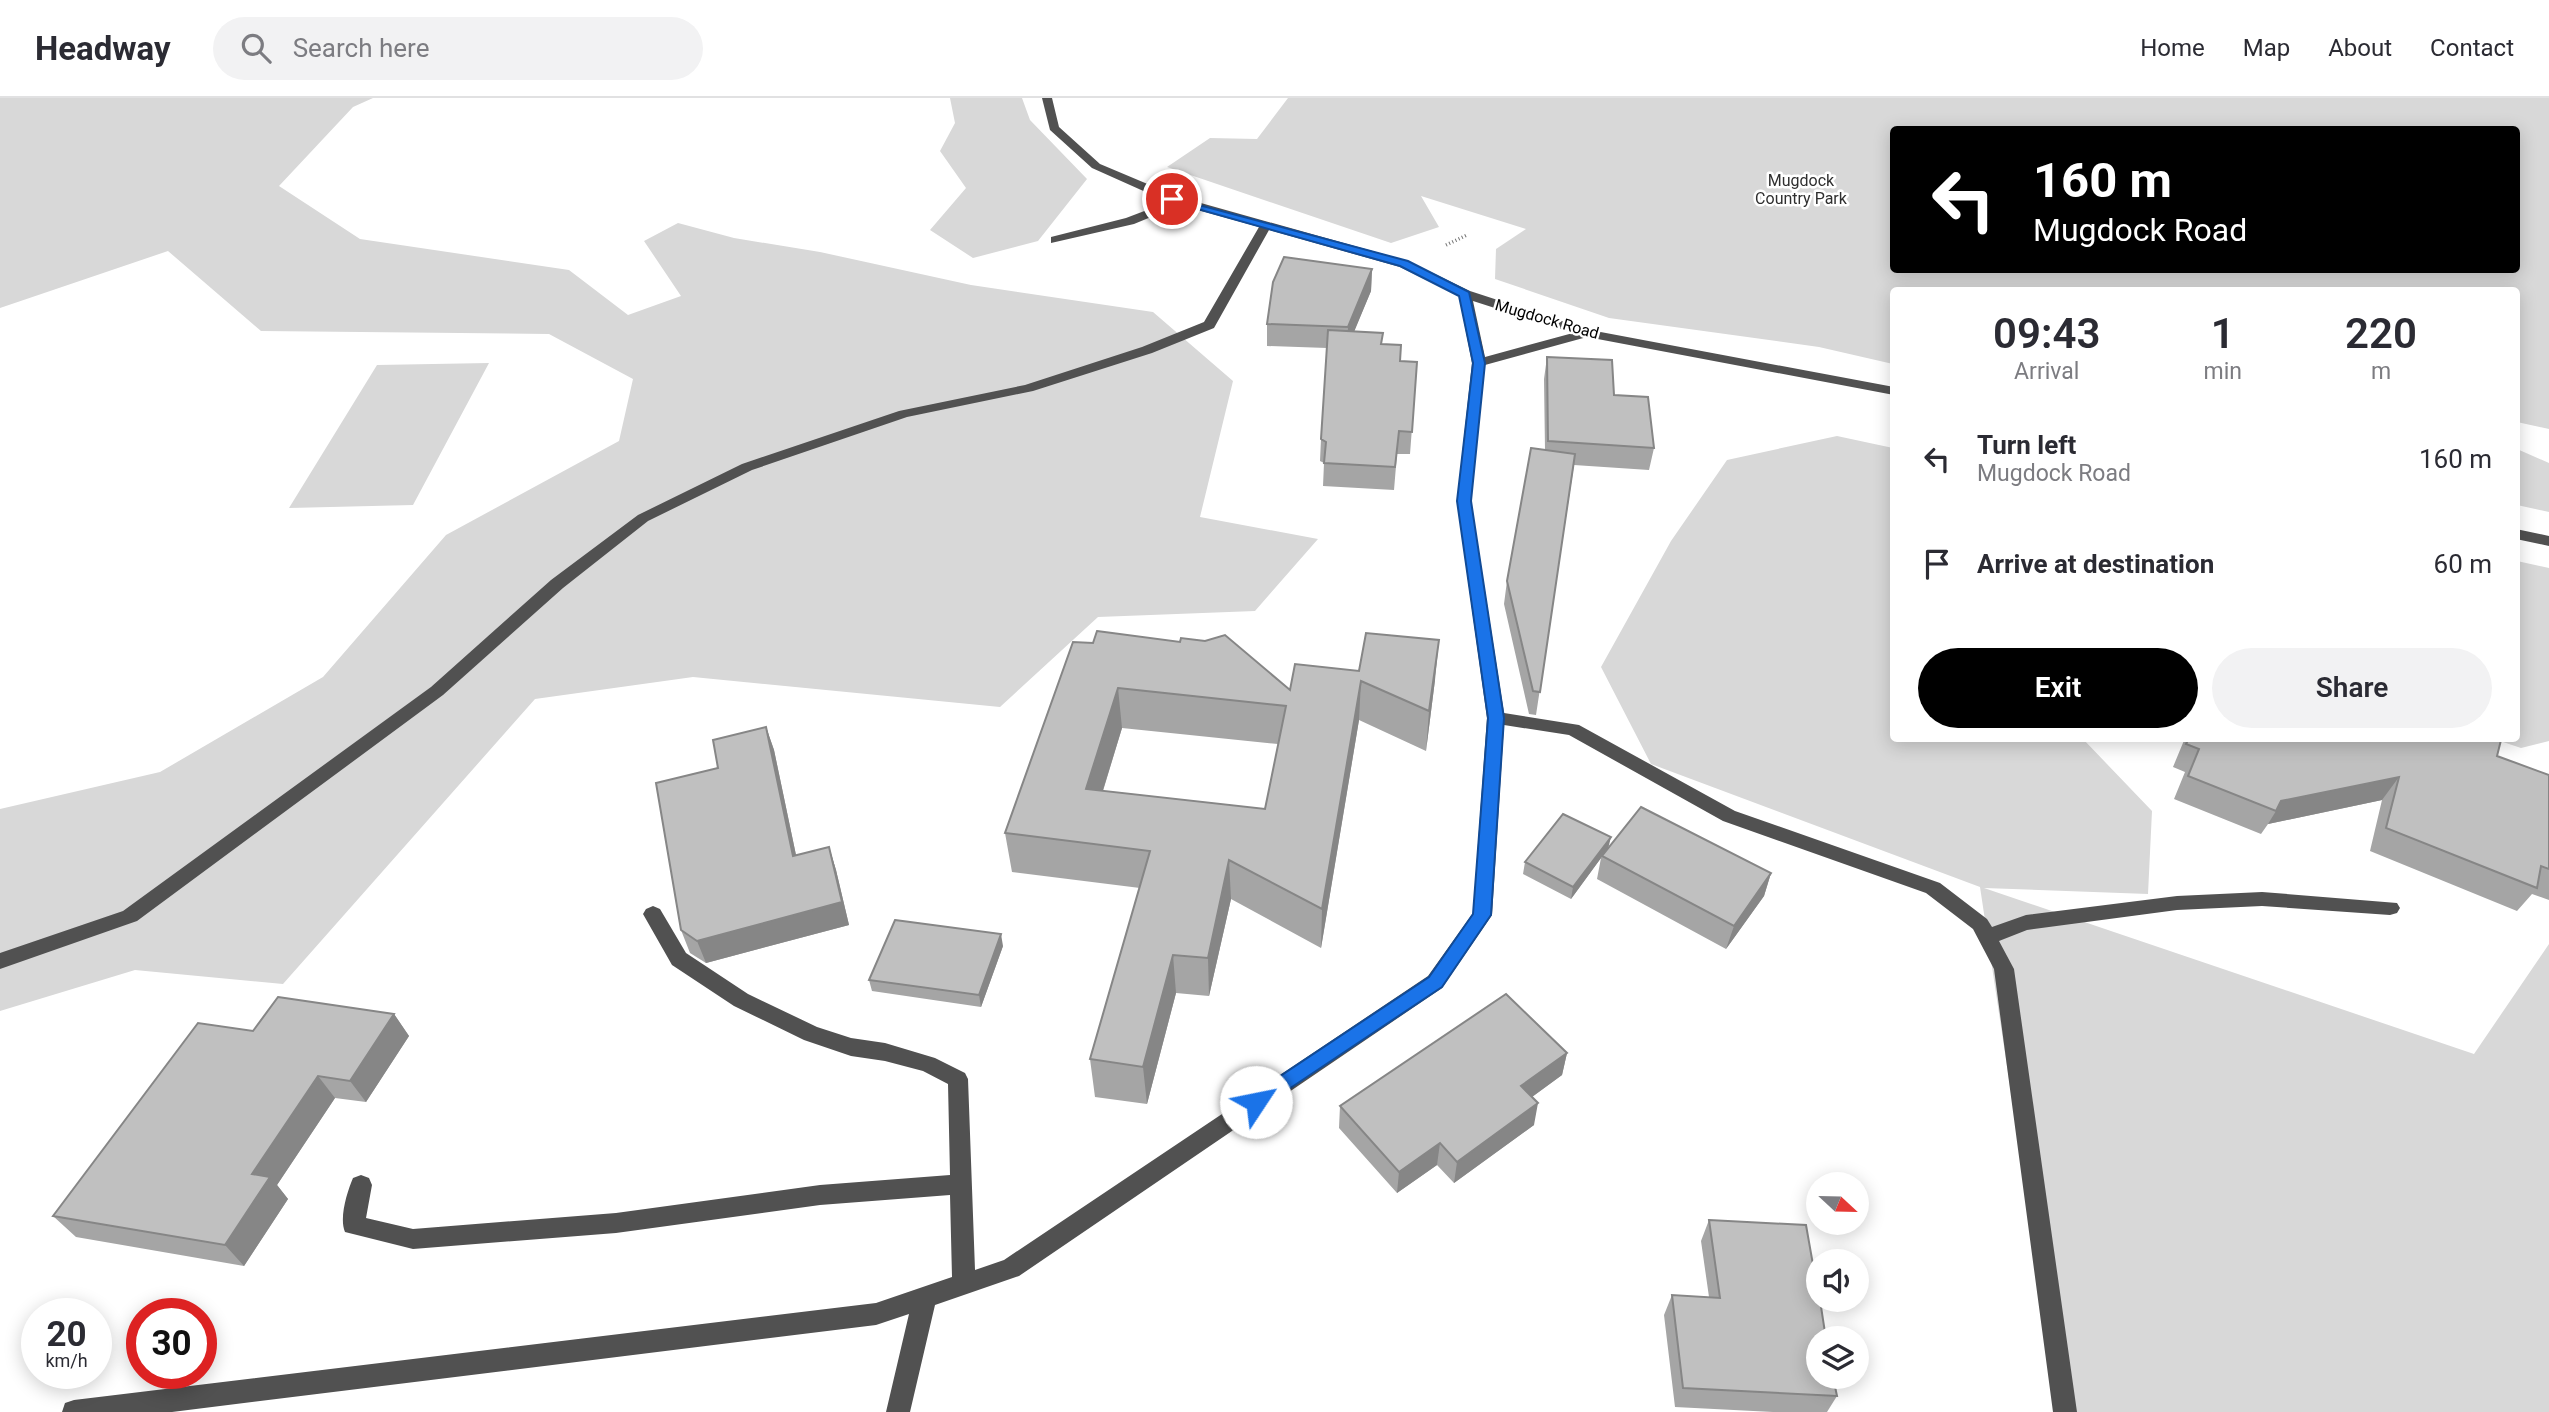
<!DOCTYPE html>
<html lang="en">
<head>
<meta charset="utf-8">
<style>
  body { margin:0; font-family:Roboto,sans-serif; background:#f2f2f3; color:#2b2b33; height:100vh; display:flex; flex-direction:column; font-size:26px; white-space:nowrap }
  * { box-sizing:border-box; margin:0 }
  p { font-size:23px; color:#7c7c81 }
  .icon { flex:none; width:38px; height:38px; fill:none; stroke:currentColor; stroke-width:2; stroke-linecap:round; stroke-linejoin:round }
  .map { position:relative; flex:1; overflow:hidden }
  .sheet { position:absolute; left:1890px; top:189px; width:630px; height:455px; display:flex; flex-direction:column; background:#fff; border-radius:7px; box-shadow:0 4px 18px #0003 }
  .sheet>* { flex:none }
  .guide { position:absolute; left:1890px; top:28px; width:630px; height:147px; border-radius:7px; box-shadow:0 4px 18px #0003; background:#000; color:#fff; overflow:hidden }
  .needle { width:46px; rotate:112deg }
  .tools { position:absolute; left:1806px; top:1074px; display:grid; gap:14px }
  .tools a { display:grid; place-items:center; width:63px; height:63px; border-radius:50%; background:#fff; box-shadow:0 4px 18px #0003; font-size:35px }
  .speed { position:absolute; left:21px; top:1200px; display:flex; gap:14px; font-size:35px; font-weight:700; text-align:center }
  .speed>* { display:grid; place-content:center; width:91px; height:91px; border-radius:50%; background:#fff; box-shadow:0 4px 18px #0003; line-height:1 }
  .speed small { font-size:18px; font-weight:400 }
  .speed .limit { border:10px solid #d22; background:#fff; color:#111 }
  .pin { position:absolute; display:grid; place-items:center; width:60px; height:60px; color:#fff; margin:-30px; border:4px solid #fff; border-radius:50%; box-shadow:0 2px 7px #0007 }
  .me { position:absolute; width:77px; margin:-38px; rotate:56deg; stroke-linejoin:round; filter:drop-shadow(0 0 5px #0008) }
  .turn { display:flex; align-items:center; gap:24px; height:147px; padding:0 28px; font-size:32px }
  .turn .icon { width:91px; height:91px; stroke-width:2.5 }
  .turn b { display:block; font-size:49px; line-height:60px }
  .eta { display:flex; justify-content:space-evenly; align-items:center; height:119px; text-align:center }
  .eta b { font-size:42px; font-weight:600; line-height:49px }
  .action { display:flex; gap:14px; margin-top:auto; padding:14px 28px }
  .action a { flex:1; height:80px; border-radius:42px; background:#000; color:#fff; font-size:28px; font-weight:600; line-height:80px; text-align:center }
  .action a+a { background:#f2f2f3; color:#2b2b33 }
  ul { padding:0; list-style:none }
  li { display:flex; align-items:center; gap:21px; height:105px; padding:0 28px }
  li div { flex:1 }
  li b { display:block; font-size:26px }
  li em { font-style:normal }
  header { display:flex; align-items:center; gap:42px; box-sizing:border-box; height:98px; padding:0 35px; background:#fff; border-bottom:2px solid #e1e1e2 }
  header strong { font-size:33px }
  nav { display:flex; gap:38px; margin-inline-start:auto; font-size:24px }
  .search { width:490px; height:63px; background:#f2f2f3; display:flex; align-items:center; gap:18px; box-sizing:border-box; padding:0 24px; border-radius:38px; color:#7c7c81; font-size:26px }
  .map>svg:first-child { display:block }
</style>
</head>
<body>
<header>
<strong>Headway</strong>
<div class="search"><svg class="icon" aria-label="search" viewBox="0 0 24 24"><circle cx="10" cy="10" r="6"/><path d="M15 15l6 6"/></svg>Search here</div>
<nav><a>Home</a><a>Map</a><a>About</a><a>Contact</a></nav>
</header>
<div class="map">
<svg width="2549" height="1314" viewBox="0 0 2549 1314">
  <rect width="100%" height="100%" fill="#fff"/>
  <path fill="#d8d8d8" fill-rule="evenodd" d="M0,0H373L353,9L279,88L360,141L569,172L628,217L681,198L644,143L678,125L734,140L820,154L971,187L1153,214L1233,283L1200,419L1318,441L1255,513L1098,519L1000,609L693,579L535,601L283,886L135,872L0,913V711L160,674L323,579L446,437L619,343L633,281L549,236L261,233L168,153L0,210Z
    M950,0H1022L1030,22L1087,81L1038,143L973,160L930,132L966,90L940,53L955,25Z
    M1288,0H2549V331L2517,324L2516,192H1894L1893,266L1819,249L1609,220L1495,181L1496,151L1526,131L1421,98L1439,129L1391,145L1167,69L1210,40L1257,41ZM1894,32H2516V172H1894Z
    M489,265L413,407L289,410L377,267Z
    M1837,338L1893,350L1894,640L2083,641L2152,713L2148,796L1984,790L2474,956L2549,846V1314H2059L1980,789L1651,666L1601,569L1671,443L1727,362Z
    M2517,351L2549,365V414L2517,407Z
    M2517,463L2549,470V643L2521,650L2494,641L2516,640Z"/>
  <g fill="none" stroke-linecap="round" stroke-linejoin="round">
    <path stroke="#737373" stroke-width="3.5" stroke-dasharray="1 2.5" stroke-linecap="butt" d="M1446,147L1467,137"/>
    <path fill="#515151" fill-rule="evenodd" d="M1042,0H1052L1059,29L1100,66L1176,98L1408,163L1470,193L1590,232L1894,289V297L1587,239L1485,267L1471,403L1504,615L1579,627L1735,713L1940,785L1987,821L1992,829L2026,817L2177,798L2262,794L2397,805L2400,810L2397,815L2390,817L2262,808L2177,812L2027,832L1999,843L2014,871L2077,1314H2053L1994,871L1973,831L1926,795L1723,723L1569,637L1504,627L1492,817L1442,890L1019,1178L935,1207L910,1314H886L909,1216L876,1227L172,1314H62L65,1305L74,1302L876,1205L952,1179L950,1097L820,1107L616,1135L413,1151L345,1134C339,1120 347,1094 353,1080L361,1077L369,1080L372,1087L366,1120L413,1131L616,1115L820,1087L950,1077L948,986L923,973L885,963L851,958L804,942L734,908L672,867L643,816L646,811L653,808L660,811L686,855L748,896L817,929L851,940L885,945L935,960L965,975L968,981L975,1172L1004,1162L1428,878L1473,815L1487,620L1457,403L1472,265L1459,198L1400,169L1269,132L1214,230L1152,255L1033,293L907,319L752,372L648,423L563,490L443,597L137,823L0,871V855L123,813L431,589L551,482L638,417L742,366L899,313L1025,287L1142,249L1204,224L1259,129L1180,107L1134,126L1051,145V139L1126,120L1168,104L1092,70L1050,32ZM1473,203L1573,235L1485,259Z
      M2516,431L2549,438V448L2516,441Z"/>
  </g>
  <path fill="#a5a5a5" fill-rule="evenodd" d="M1372,171L1371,193L1354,233L1382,246L1400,263L1417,264L1410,356H1397L1394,392L1323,388L1324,365L1320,363L1321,341L1327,250L1267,248V226Z
    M1547,259L1614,297L1654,350L1649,372L1574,367L1536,617L1529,616L1504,506L1507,483L1545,352L1544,281Z
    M1073,544L1290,592L1295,566L1435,582L1426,653L1359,622L1321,850L1231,801L1209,898L1176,895L1147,1006L1095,999L1090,961L1140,790L1012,774L1005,735ZM1122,630L1278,646L1265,711L1103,693Z
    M766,629L774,652L796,757L829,749L836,772L849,827L706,865L690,855L681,832L718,670Z
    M2185,640H2497V658L2549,677V802L2532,796L2517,813L2370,753L2382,702L2268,726L2261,736L2174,701L2185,674L2173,669Z
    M1608,750L1771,775L1764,798L1726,851L1597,781L1601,760L1571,801L1523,776L1525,764Z
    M1003,848L981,909L872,893L869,882Z
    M394,916L409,938L366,1004L335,1000L277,1087L288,1101L244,1168L76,1139L53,1118L253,933Z
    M1567,955L1562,977L1532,999L1534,1027L1454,1085L1437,1067L1397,1095L1339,1030L1340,1008Z
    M1709,1122L1837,1298L1827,1314H1773L1675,1309L1664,1217L1672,1197L1709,1199L1701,1143Z"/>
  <path fill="#868686" d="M1372,171L1371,193L1347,251L1348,229Z
    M1439,542L1435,582L1426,653L1429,613Z
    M1361,583L1359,622L1321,850L1322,811Z
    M1118,590L1122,630L1091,731L1086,691Z
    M766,629L774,652L801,781L793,758Z
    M2399,679L2382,702L2268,726L2276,713L2281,703Z
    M1611,739L1608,751L1602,758L1601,760L1571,801L1573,789Z
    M829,749L836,772L849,827L706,865L697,843Z
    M1229,762L1231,801L1209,898L1208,860Z
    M1771,775L1764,798L1726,851L1734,828Z
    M1001,836L1003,848L981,909L979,897Z
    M1173,857L1176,895L1147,1006L1143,969Z
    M394,916L409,938L366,1004L350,983Z
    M1567,955L1562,977L1517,1010L1521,988Z
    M318,978L335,1000L277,1087L288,1101L244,1168L225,1147L252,1076Z
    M1538,1005L1534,1027L1454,1085L1457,1064Z
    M1440,1045L1437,1067L1397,1095L1399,1074Z"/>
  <path fill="#c0c0c0" stroke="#868686" stroke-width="2" fill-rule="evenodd" d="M1284,159L1372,171L1348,229L1267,226L1273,184Z
    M1328,232L1383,235L1381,246L1401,247L1400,263L1417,264L1412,334L1399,333L1395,369L1324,365L1326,344L1321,341Z
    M1547,259L1612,262L1614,297L1648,299L1654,350L1548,343Z
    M1531,350L1575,356L1540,594L1533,593L1507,483Z
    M1097,533L1180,544L1181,540L1205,543L1225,537L1290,592L1295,566L1359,573L1366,535L1439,542L1429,613L1361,583L1322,811L1229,762L1208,860L1173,857L1143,969L1090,961L1150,753L1005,735L1073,544L1093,545ZM1118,590L1286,608L1265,711L1086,691Z
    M766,629L793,758L829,749L842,804L697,843L681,832L656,685L718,670L713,642Z
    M2189,640H2497L2501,642L2497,658L2549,677V771L2541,768L2537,790L2386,730L2399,679L2281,703L2276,713L2188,678L2199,651L2186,646Z
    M1641,709L1771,775L1734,828L1602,758Z
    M1563,716L1611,739L1573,789L1525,764Z
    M895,822L1001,836L979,897L869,882Z
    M1506,896L1567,955L1521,988L1538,1005L1457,1064L1440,1045L1399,1074L1340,1008Z
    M278,899L394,916L350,983L318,978L252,1076L270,1079L225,1147L53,1118L198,925L253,933Z
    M1709,1122L1806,1127L1818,1195V1202H1820L1826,1241H1818V1279H1833L1837,1298L1683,1290L1672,1197L1720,1200Z"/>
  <path fill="#1a73e8" stroke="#114b97" stroke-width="2" d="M1169,99L1408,163L1469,194L1485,265L1471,403L1504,620L1491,817L1442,889L1256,1013L1250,1010L1247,1004L1250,998L1429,879L1473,816L1488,620L1457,403L1473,265L1459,198L1400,168L1169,103Z"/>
  <g text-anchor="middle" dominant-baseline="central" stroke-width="5" stroke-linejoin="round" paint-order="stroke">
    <g font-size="16" fill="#2f2f2f" stroke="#fff">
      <text x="1801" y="82">Mugdock<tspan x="1801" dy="18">Country Park</tspan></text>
    </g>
    <g font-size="16" fill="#000" stroke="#fff">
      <text transform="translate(1547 221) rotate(16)">Mugdock Road</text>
    </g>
  </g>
</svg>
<div class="tools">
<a><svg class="needle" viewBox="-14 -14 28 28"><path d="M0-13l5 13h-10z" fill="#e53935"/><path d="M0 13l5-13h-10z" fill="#7c7c81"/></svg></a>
<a><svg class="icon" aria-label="sound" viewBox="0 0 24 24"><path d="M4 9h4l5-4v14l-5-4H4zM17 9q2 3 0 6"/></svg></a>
<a><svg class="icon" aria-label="layers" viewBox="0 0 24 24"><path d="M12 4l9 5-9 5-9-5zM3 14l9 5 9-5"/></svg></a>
</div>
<div class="speed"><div>20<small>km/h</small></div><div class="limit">30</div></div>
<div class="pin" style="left:1172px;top:101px;background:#d93025"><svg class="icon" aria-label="arrive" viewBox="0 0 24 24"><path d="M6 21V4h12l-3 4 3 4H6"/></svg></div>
<svg class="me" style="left:1256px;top:1004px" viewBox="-20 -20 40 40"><circle r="19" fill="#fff"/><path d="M0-13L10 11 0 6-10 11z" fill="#1a73e8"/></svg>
<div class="guide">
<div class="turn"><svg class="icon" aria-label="left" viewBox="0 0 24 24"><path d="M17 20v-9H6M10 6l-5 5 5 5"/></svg><div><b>160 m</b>Mugdock Road</div></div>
</div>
<section class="sheet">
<div class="eta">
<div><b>09:43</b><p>Arrival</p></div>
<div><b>1</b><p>min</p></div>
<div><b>220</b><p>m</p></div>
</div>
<ul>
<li><svg class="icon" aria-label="left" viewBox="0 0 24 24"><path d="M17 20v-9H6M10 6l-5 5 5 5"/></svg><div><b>Turn left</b><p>Mugdock Road</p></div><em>160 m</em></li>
<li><svg class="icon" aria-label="arrive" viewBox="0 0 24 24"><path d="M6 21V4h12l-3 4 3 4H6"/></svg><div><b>Arrive at destination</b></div><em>60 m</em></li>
</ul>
<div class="action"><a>Exit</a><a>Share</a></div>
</section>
</div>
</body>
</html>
